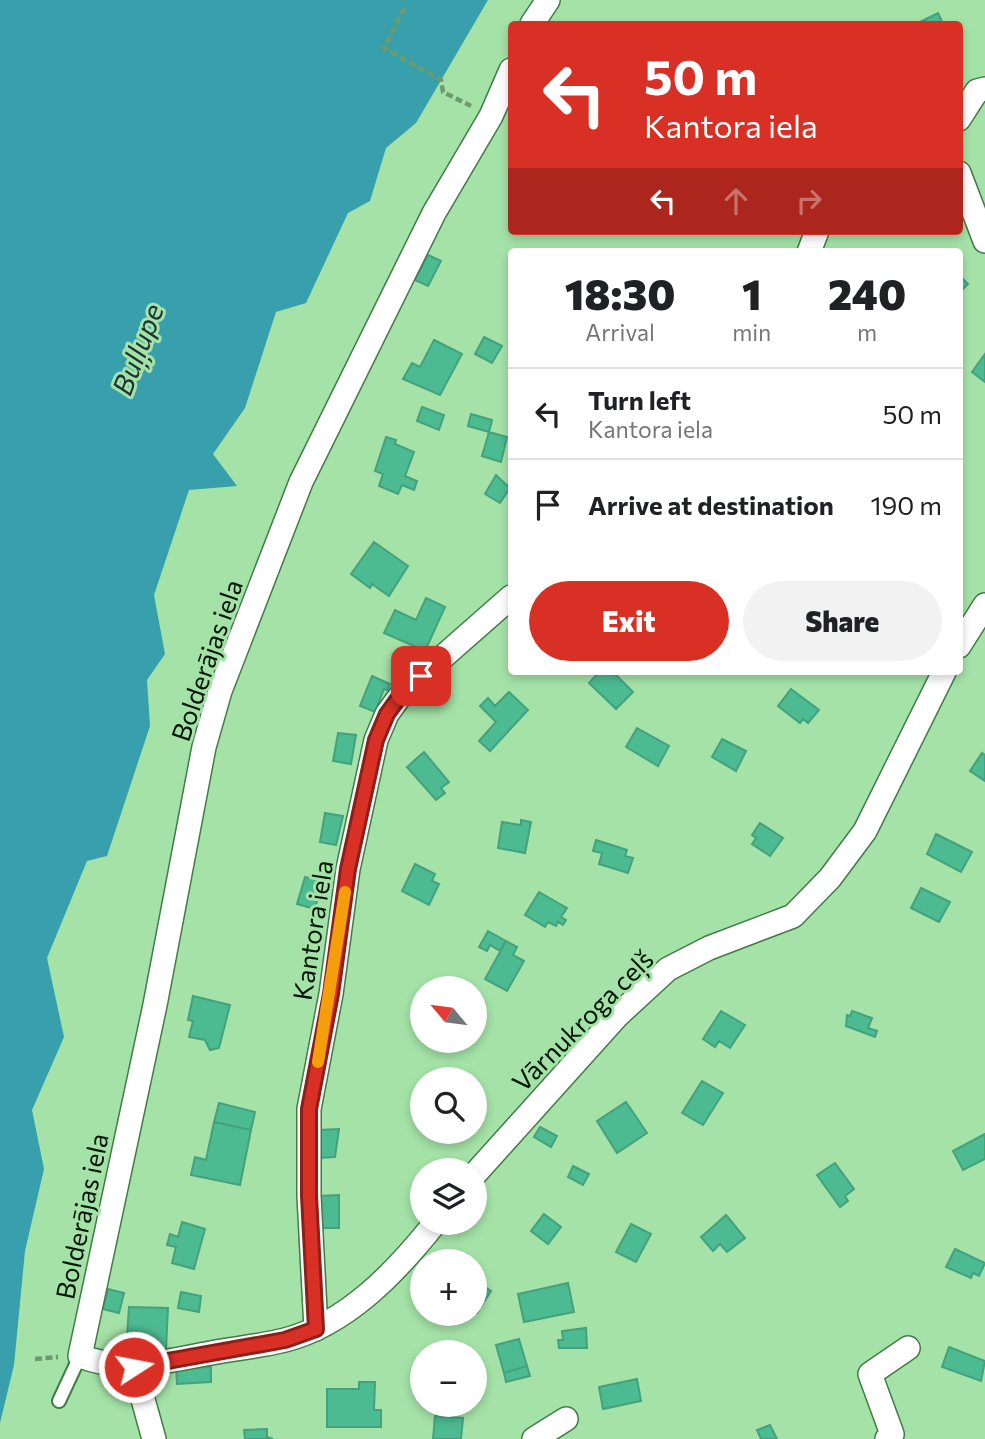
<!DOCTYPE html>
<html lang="en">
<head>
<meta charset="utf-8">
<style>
  body { margin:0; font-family:Commissioner,sans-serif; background:#f2f2f2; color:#202124; height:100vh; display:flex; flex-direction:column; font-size:26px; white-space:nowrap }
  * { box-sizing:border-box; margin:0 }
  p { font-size:23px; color:#757577 }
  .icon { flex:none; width:38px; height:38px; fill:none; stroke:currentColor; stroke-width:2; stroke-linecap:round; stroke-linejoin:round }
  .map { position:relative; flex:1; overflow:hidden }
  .side { position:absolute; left:508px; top:248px; width:455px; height:427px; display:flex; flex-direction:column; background:#fff; border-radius:7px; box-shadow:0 4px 10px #0003 }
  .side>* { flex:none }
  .guide { position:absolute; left:508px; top:21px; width:455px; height:214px; border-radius:7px; box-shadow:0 4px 10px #0003; background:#d93025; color:#fff; overflow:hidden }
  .needle { width:46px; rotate:299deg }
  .buttons { position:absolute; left:410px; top:976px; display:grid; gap:14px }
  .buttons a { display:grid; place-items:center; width:77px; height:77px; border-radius:50%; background:#fff; box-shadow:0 4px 10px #0003; font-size:35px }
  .pin { position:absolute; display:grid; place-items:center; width:60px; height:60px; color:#fff; margin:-30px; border-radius:14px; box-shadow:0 4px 10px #0006 }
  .me { position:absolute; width:77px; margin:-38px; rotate:79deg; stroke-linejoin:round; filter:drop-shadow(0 0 5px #0008) }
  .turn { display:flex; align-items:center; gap:24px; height:147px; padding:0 21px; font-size:32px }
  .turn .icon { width:91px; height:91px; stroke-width:2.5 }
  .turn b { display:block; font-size:49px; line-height:60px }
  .lanes { display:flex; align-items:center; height:66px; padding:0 21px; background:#0003; justify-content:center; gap:35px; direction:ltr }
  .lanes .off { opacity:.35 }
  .eta { display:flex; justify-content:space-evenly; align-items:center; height:119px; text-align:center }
  .eta b { font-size:42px; font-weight:800; line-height:49px }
  .cta { display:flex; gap:14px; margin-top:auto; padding:14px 21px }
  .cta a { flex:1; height:80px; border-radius:42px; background:#d93025; color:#fff; font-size:28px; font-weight:800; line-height:80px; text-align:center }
  .cta a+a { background:#f2f2f2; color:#202124 }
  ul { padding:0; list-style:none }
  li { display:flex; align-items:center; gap:21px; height:91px; padding:0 21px; border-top:2px solid #e0e0e0 }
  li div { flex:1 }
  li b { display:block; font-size:26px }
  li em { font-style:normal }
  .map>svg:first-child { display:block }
</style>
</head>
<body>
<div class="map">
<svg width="985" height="1439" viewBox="0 0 985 1439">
  <rect width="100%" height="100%" fill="#a4e2a7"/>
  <path fill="#38a0ac" d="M0,0H488L416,123L386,148L370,201L348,213L306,303L276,312L245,408L213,454L237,486L189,490L154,595L165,654L147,680L150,726L107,856L87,861L47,958L64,1037L32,1110L44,1169L25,1251L14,1365L0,1423Z"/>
  <path fill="#4cbb92" stroke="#44a17e" stroke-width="2" d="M938,13L943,24H916Z
    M428,255L441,261L428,286L415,280Z
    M959,275L968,284L959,293Z
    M484,337L502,346L492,363L475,354Z
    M434,340L462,354L440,395L403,379L412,363L420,367Z
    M985,354V382L972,372Z
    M422,407L444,415L439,430L417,421Z
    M471,414L492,420L489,432L468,426Z
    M489,432L507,437L501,462L482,456Z
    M386,437L396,440L395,444L414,452L405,476L417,481L414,490L402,485L398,494L379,486L383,474L375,471Z
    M496,475L510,488L500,503L485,494Z
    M374,542L408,566L389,596L372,584L370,588L351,574Z
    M426,598L445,607L425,651L384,633L395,610L416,620Z
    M599,672H613L633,692L616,709L589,683Z
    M372,676L390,684L387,690L384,689L375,712L360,706Z
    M791,689L819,710L808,723L803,719L800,723L778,706Z
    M509,692L528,710L490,751L479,741L496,722L480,706L488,698L495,706Z
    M637,728L669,746L658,766L626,747Z
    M338,733L356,735L351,764L333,761Z
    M722,739L746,751L736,771L712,757Z
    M424,752L449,782L441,788L445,793L436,800L407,767Z
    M982,753L985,755V781L970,771Z
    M325,813L343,816L336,845L320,842Z
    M521,820L531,822L525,853L498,848L502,822L521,825Z
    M760,823L783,838L770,856L752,844L756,838L752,835Z
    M936,834L972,852L961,872L927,854Z
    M596,840L627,850L625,856L633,858L628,873L599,864L602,853L593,851Z
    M415,864L435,874L432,881L439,884L429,905L402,891Z
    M305,877L322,881L315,909L297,904Z
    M921,888L950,902L939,922L911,908Z
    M539,892L567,908L561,917L566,920L563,925L558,922L556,926L548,922L545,927L525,915Z
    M488,931L506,941L500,951L490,945L487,951L479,947Z
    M506,941L517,947L513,955L524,961L507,991L485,979Z
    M193,996L230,1005L219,1048L210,1050L205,1040L189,1037L193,1021L188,1020Z
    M721,1011L745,1025L730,1048L719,1041L715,1047L703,1039Z
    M852,1011L872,1018L868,1028L877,1031L875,1037L846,1026L847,1015L850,1016Z
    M702,1081L723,1093L703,1125L682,1113Z
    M626,1102L647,1133L617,1153L597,1121Z
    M219,1103L255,1112L251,1130L214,1122Z
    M214,1122L251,1130L240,1185L191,1175L195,1157L206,1160Z
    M540,1127L557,1136L551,1147L534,1137Z
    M339,1129L335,1157L318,1158L319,1130Z
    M985,1134V1159L963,1170L953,1151Z
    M835,1163L854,1189L845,1196L848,1201L840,1207L817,1175Z
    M573,1166L589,1174L583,1185L568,1177Z
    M339,1195V1228H317V1196Z
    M544,1214L561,1227L548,1244L531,1231Z
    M726,1215L745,1238L727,1252L720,1244L713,1251L701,1237Z
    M182,1222L205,1229L194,1269L172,1263L176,1247L167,1245L170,1234L178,1237Z
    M631,1224L651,1234L636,1262L616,1252Z
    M955,1249L985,1263L979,1276L973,1273L971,1278L946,1267Z
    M474,1279L491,1291L477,1313L474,1311Z
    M568,1283L574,1312L524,1322L518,1294Z
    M108,1289L124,1293L119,1313L103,1309Z
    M181,1292L201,1296L199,1312L178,1308Z
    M129,1307L168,1308L166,1349L138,1348V1338L127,1337Z
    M586,1328L587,1348H559L558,1340H563L562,1331Z
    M519,1339L527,1366L504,1373L496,1345Z
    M949,1347L985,1361L981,1381L942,1367Z
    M527,1366L530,1376L506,1382L504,1373Z
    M211,1367V1382L177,1384L176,1368Z
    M637,1379L641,1401L603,1409L599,1387Z
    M359,1382H375L374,1410H381V1427H327V1389H359Z
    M435,1416L463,1418L461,1439H433Z
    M770,1425L777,1439H761L757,1430Z
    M267,1429V1437L273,1439H245L244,1430Z"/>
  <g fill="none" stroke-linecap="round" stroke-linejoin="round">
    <defs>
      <path id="service" d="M59,1401L80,1356"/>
      <path id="minor" d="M532,24L548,0
        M959,119L977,91L985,89
        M959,173L985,241
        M809,252L817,231
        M959,646L985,605
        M474,1175L617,1016L668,969L709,948L793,916L830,878L865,831L944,672
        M435,1223C396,1272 347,1324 285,1340C257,1347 228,1349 200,1355C158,1363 121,1372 80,1356L155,1005L204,747L220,691L301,482L434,213L491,116L511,70
        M316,1329L309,1196V1109L331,994L348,869L376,740L387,714L403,692L511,597
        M134,1367L154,1439
        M534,1439L566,1419
        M887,1439L892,1434L870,1374L908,1348"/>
    </defs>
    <use href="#service" stroke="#417c47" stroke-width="16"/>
    <use href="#minor" stroke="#417c47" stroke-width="26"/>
    <path stroke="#6b9b6e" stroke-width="4.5" stroke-dasharray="7 3.5" stroke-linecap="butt" d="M404,8L384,48L441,80L443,92L471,106
      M35,1359L58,1357"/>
    <use href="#service" stroke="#fff" stroke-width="12"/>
    <use href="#minor" stroke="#fff" stroke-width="23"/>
  </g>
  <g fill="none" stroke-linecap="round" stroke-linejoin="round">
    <defs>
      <path id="route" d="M134,1367L285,1340L316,1329L309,1196V1109L331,994L348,869L376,740L387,714L403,692L421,676"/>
    </defs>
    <use href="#route" stroke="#8d1f18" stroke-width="18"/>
    <use href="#route" stroke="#d93025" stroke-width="12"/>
    <path stroke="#f59e0b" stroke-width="12" d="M318,1062L345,892"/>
  </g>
  <g text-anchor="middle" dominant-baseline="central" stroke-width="6" stroke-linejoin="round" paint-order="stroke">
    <g font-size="26" fill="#001503" stroke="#a4e2a7">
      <text transform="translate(206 660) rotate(-71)">Bolderājas iela</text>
      <text transform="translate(312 930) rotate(-81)">Kantora iela</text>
      <text transform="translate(582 1020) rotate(-45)">Vārnukroga ceļš</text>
      <text transform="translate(81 1216) rotate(-78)">Bolderājas iela</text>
    </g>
    <g font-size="28" font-style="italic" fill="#1c3336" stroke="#a4e2a7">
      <text transform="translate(137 349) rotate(-69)">Buļļupe</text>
    </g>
  </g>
</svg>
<div class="buttons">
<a><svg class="needle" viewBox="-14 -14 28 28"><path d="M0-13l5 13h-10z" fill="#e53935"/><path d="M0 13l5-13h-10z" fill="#757577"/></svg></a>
<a><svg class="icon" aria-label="search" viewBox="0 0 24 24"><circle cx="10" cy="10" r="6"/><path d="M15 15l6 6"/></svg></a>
<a><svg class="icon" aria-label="layers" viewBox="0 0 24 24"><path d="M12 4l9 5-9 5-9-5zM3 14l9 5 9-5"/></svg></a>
<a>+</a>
<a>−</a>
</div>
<div class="pin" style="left:421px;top:676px;background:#d93025"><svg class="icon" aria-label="arrive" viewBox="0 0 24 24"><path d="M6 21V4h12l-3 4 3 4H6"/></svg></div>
<svg class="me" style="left:134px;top:1367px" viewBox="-20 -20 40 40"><circle r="17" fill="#d93025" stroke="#fff" stroke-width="3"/><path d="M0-11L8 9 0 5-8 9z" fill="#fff"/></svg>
<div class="guide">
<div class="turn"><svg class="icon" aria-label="left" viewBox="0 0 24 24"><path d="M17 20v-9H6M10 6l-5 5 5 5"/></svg><div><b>50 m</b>Kantora iela</div></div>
<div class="lanes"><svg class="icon" aria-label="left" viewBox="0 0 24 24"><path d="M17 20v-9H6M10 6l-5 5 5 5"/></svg><svg class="icon off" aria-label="ahead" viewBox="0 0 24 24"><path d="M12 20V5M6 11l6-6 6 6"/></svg><svg class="icon off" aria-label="right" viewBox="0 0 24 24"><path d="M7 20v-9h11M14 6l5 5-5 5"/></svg></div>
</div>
<section class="side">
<div class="eta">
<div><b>18:30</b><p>Arrival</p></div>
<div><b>1</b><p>min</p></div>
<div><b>240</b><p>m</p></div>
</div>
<ul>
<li><svg class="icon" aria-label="left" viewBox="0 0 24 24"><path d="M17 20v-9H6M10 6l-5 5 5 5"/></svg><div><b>Turn left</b><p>Kantora iela</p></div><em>50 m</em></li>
<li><svg class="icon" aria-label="arrive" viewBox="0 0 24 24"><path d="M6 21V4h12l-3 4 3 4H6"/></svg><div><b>Arrive at destination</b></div><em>190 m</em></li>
</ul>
<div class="cta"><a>Exit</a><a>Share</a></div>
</section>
</div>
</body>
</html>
